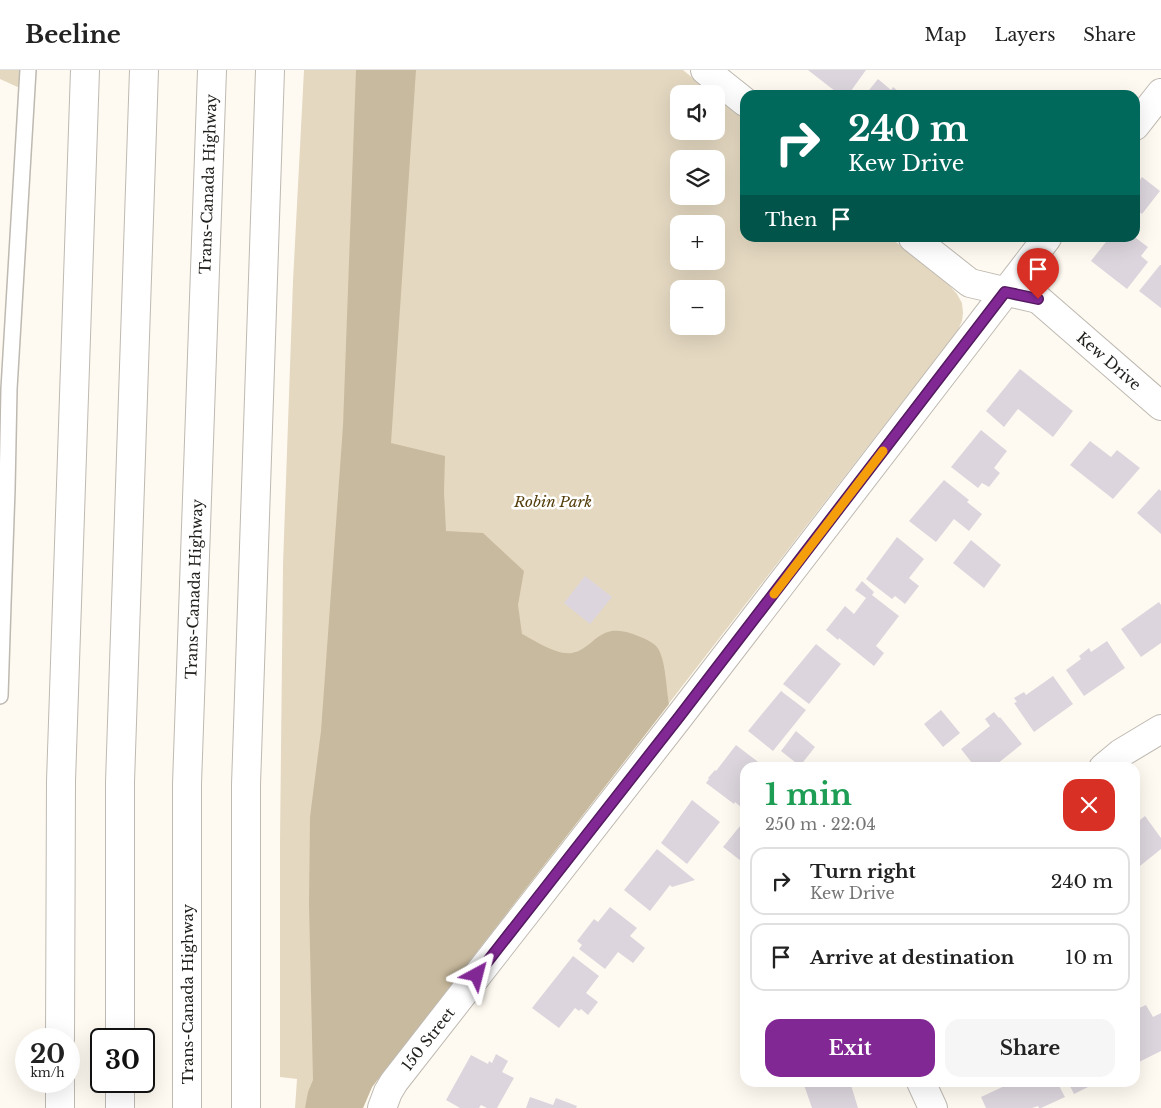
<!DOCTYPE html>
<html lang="en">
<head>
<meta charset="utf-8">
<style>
  body { margin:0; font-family:"Libre Baskerville",serif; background:#f6f6f6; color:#222; height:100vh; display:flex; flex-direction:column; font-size:19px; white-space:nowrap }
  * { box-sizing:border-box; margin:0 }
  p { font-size:16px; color:#767676 }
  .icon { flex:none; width:28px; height:28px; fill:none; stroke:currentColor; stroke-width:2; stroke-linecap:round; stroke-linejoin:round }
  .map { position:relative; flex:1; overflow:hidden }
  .panel { position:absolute; left:740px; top:692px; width:400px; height:325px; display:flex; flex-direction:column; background:#fff; border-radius:15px; box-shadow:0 5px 20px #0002 }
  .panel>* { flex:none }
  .banner { position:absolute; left:740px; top:20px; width:400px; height:152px; border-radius:15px; box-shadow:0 5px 20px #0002; background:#00695c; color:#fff; overflow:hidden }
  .fabs { position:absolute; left:670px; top:15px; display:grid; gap:10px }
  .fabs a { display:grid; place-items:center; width:55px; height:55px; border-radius:10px; background:#fff; box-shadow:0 5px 20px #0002; font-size:25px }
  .speed { position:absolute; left:15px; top:958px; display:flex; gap:10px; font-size:25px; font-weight:700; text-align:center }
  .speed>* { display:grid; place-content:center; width:65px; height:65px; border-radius:50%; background:#fff; box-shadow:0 5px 20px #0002; line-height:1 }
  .speed small { font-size:12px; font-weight:400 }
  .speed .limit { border:2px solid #111; border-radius:8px; background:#fff; color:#111 }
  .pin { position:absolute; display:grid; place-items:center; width:42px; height:42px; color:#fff; margin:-51px -21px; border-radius:50% 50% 50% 0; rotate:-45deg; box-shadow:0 0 5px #0007 }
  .pin .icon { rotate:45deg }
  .me { position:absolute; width:55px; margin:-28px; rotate:38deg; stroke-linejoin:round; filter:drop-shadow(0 0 4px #0008) }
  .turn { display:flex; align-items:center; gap:18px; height:105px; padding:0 25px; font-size:22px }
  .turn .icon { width:65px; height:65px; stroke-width:2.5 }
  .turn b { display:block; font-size:35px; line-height:42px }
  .then { display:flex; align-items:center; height:48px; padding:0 25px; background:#0003; gap:10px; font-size:19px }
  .round { display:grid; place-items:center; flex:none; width:52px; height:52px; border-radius:15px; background:#f6f6f6 }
  .summary { display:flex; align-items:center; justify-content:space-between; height:85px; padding:0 25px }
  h1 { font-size:30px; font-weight:800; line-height:38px; color:#1e9e55 }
  .button { display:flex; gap:10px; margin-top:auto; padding:10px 25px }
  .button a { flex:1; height:58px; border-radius:15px; background:#822894; color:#fff; font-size:20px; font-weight:800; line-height:58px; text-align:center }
  .button a+a { background:#f6f6f6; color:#222 }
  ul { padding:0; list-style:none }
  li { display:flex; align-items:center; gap:15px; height:68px; margin:0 10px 8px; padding:0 15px; border:2px solid #e0e0e0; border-radius:15px }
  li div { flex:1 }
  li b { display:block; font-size:19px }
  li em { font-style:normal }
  header { display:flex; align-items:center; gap:30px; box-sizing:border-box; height:70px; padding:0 25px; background:#fff; border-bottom:1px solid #e0e0e0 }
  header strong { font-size:24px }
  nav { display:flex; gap:28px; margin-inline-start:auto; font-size:18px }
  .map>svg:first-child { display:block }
</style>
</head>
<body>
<header>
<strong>Beeline</strong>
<nav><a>Map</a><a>Layers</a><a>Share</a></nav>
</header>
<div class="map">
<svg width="1161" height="1038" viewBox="0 0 1161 1038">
  <rect width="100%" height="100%" fill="#fffaf1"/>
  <path fill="#e4d8c1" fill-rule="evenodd" d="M0,0H23L22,19L0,9Z
    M304,0H683L712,24H679V61H716V27L745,50V168H891L950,216L957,224L962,233L963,243L962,251L958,260L372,1017L363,1038H295L297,1009L280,1007V772L283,495L293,211ZM679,89H716V126H679ZM679,154H716V191H679ZM679,219H716V256H679Z"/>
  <path fill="#c8ba9e" d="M356,0H416L391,373L445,386L444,422L446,461L483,463L524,501L518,535L522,564C536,571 555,585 572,583C588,580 594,566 608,562C617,559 629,562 638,566C644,568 650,571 655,575C666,584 666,619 669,634L372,1017L363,1038H305L308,1022L313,1010L309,834L310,747L321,661L343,356Z"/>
  <path fill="#dcd5dd" d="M808,0H866L848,25H840Z
    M878,9L891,20L893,17L903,25H865Z
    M1142,107L1160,121L1142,144L1135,139V117Z
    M1109,168H1117L1120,170L1122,168L1129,169L1130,168H1136L1148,177L1141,186L1148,192L1127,219L1091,191Z
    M1160,195H1161V238L1139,221Z
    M1020,299L1073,341L1053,367L1018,339L1004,357L986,341Z
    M981,360L1007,381L994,398L1000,403L989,417L982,413L978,418L951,397Z
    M1090,371L1111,387L1117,380L1140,398L1113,429L1070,395Z
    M944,410L969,430L967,432L982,444L969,461L954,449L936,472L909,451Z
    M1159,419L1161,421V464L1137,443Z
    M897,467L924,489L909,508L919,516L905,534L895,526L892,529L866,509Z
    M971,470L1001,495L984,518L953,493Z
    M585,506L612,527L590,554L564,533Z
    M862,511L874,522L872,525L899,546L876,576L884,583L874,596L839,568L838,570L826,560L845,536L854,544L866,528L855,520Z
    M1159,532L1161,535V573L1141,587L1121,559Z
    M1107,571L1125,598L1084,626L1066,600L1081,589L1079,586L1089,578L1091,582Z
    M816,574L841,594L809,634L783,614Z
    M1053,606L1073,634L1034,662L1014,633L1017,632L1014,628L1024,622L1026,625Z
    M781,621L806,640L773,681L748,661Z
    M941,640L960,663L943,677L924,654Z
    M994,642L999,648L1000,647L1022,674L992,698H976L961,679L990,656L985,649Z
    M796,661L815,677L800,696L781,681Z
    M736,675L766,698H745L744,740L735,732L734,734L706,713L709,709L708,708L715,700L716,701Z
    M692,730L720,752L687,794L661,773Z
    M1145,746L1161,768V779L1135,800V754Z
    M740,756L745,760V794L723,777Z
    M657,779L695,810L672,817L670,815L650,841L624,820Z
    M610,837L637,858L630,866L645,878L633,893L618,882L605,899L579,879L582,875L577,871L594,849L598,852Z
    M573,886L599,906L586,923L598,932L588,945L581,939L579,941L575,938L559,958L532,938Z
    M1146,935L1153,947L1161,943V981L1139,992L1135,984V948L1140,945L1137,939Z
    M496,984L508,991L502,1002L514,1008L497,1038H487L481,1035L479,1038H460L446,1030L471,985L488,994L489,991L492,993Z
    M803,1012H835L836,1016L850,1012L858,1038H812Z
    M1013,1012H1057L1065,1027L1041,1038H1039L1038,1036L1032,1038H986L981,1027Z
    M1068,1012H1098L1074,1024Z
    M530,1027L553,1035L556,1028L577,1036L576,1038H526Z"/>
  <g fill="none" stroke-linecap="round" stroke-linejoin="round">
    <defs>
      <path id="lane" d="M0,419H7L3,534
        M7,419L9,319L28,0
        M0,533L3,534L0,626"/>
      <path id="street" d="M705,0L745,32
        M1135,56L1161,23
        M913,168L970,213L1038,229L1161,336
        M1103,698L1121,683L1161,659
        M921,1012L933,1038
        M382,1038L388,1022L394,1012L679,647L1047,168"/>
      <path id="highway" d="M60,969L61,711L85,0
        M120,969V712L144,0
        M60,1038V1011
        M120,1038V1011
        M187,1038V714L212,0
        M246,1038V715L270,0"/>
    </defs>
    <use href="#lane" stroke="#beb9b1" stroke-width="18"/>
    <use href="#street" stroke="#beb9b1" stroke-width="30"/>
    <use href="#highway" stroke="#beb9b1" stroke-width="30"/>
    <use href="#lane" stroke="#fff" stroke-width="15"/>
    <use href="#street" stroke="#fff" stroke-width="28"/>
    <use href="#highway" stroke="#fff" stroke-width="28"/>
  </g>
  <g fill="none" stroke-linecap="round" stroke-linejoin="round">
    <defs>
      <path id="route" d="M477,905L679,647L1005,222L1038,229"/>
    </defs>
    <use href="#route" stroke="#541a60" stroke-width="12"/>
    <use href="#route" stroke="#822894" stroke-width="9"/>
    <path stroke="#f59e0b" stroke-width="9" d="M774,524L883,381"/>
  </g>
  <g text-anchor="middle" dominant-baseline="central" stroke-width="5" stroke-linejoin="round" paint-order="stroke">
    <g font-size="15" fill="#22201d" stroke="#fff">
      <text transform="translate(208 114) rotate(-88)">Trans-Canada Highway</text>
      <text transform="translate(1109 291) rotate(41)">Kew Drive</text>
      <text transform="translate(194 519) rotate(-88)">Trans-Canada Highway</text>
      <text transform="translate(187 924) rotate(-90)">Trans-Canada Highway</text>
      <text transform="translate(428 969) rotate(-52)">150 Street</text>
    </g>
    <g font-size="15" font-style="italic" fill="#553f0c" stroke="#fff">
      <text x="553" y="431">Robin Park</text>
    </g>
  </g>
</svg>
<div class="fabs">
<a><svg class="icon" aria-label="sound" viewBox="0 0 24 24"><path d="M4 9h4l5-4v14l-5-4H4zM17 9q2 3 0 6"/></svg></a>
<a><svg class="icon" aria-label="layers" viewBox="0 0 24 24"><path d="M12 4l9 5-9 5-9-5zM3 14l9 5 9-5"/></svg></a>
<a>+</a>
<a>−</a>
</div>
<div class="speed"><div>20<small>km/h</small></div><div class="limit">30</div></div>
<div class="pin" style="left:1038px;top:229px;background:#d93025"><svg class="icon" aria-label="arrive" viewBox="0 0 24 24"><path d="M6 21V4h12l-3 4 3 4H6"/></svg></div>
<svg class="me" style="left:477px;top:905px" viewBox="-20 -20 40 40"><path d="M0-17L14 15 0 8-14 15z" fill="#822894" stroke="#fff" stroke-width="4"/></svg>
<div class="banner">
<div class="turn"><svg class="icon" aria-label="right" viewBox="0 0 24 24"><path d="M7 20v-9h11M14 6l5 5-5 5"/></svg><div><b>240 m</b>Kew Drive</div></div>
<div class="then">Then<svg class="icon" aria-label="arrive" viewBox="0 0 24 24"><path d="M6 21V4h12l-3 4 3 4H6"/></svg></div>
</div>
<section class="panel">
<div class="summary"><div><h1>1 min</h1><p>250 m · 22:04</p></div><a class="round" style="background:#d93025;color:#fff"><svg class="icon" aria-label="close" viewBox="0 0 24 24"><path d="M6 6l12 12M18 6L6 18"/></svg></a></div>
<ul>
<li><svg class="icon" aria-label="right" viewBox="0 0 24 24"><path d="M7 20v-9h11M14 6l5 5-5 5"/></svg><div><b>Turn right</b><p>Kew Drive</p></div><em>240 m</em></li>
<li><svg class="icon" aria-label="arrive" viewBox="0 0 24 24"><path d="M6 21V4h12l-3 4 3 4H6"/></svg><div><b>Arrive at destination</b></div><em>10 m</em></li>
</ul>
<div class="button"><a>Exit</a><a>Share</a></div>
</section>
</div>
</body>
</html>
